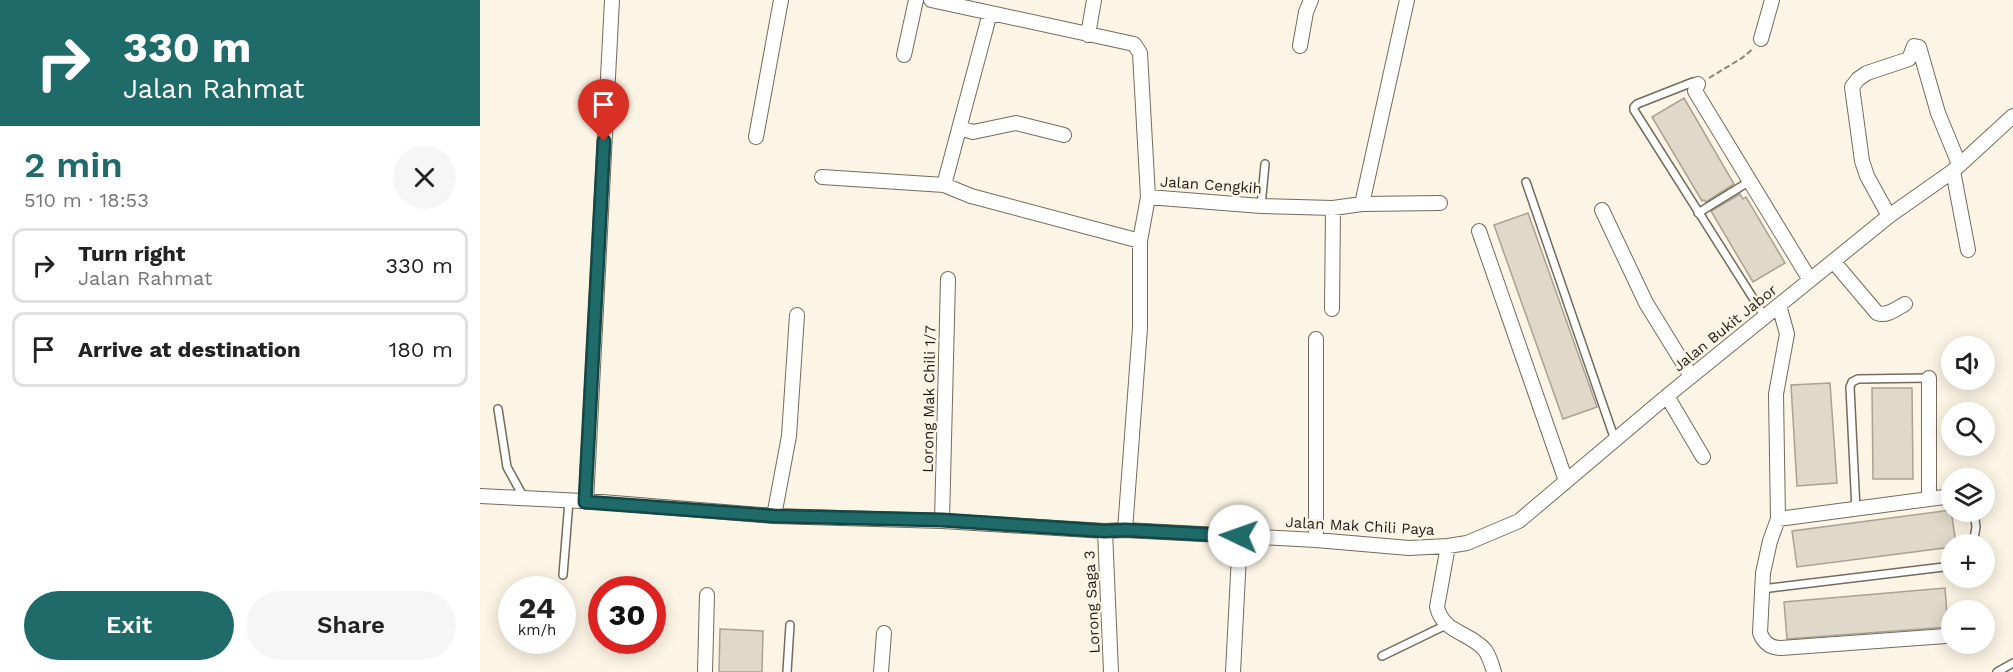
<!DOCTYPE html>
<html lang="en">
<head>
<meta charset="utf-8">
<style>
  body { margin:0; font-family:"Work Sans",sans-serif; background:#f6f6f6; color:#222; height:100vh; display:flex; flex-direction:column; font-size:22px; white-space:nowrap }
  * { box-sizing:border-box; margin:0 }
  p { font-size:20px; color:#767676 }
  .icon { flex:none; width:33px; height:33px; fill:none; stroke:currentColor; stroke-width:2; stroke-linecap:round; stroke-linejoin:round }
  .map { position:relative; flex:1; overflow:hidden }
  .details { display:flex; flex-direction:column; background:#fff; width:480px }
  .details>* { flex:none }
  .banner { background:#1e6b6a; color:#fff; overflow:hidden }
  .tools { position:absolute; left:1461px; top:336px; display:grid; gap:12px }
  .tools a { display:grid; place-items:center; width:54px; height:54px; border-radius:50%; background:#fff; box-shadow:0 3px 15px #0003; font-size:30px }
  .speed { position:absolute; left:18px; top:576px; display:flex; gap:12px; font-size:30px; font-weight:700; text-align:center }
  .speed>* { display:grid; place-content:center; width:78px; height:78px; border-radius:50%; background:#fff; box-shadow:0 3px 15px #0003; line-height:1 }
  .speed small { font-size:15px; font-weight:400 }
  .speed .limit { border:9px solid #d22; background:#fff; color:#111 }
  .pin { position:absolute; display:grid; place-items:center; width:51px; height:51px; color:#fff; margin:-62px -26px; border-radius:50% 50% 50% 0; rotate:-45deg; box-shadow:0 0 6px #0007 }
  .pin .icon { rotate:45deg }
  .me { position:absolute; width:66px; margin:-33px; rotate:273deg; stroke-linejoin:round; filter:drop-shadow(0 0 4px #0008) }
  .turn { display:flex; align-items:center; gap:21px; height:126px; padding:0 24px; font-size:27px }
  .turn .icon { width:78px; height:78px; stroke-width:2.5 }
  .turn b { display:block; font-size:42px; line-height:51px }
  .round { display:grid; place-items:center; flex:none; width:63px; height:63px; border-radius:32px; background:#f6f6f6 }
  .head { display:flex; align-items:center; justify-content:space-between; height:102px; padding:0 24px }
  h1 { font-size:36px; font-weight:600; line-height:45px; color:#1e6b6a }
  .cta { display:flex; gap:12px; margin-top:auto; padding:12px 24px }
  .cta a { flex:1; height:69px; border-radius:36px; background:#1e6b6a; color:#fff; font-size:24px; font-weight:600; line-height:69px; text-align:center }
  .cta a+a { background:#f6f6f6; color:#222 }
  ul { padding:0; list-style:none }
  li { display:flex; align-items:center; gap:18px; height:75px; margin:0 12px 9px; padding:0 12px; border:3px solid #e0e0e0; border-radius:12px }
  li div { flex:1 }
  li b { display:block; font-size:22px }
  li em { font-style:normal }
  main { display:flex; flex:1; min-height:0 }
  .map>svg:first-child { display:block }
</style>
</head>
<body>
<main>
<section class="details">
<div class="banner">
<div class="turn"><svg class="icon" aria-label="right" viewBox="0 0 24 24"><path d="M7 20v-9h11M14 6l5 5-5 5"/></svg><div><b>330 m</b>Jalan Rahmat</div></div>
</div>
<div class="head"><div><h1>2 min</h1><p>510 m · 18:53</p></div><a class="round"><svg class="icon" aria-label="close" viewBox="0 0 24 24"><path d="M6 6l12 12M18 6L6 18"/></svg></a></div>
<ul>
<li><svg class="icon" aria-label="right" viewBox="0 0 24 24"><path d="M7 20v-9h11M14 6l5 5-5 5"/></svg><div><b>Turn right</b><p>Jalan Rahmat</p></div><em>330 m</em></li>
<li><svg class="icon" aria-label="arrive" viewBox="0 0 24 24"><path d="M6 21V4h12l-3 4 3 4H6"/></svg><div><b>Arrive at destination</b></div><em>180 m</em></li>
</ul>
<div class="cta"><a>Exit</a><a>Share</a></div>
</section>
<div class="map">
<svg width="1533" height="672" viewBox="0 0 1533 672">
  <rect width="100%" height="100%" fill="#fcf5e5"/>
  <path fill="#e0d8c8" stroke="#a9a192" stroke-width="1.5" d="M1204,98L1254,184L1226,202L1224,200L1222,201L1172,117Z
    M1260,194L1263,199L1266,197L1305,263L1273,282L1231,211Z
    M1048,213L1117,407L1083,419L1014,225Z
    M1350,383L1357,483L1317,486L1311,385Z
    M1392,388H1432L1433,479H1393Z
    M1471,510L1476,544H1472V547L1317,567L1312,531Z
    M1465,588L1468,627L1307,639L1304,602Z
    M240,629L283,631L282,672H239Z"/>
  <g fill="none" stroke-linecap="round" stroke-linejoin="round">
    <defs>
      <path id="lane" d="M1218,84L1213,82L1157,104L1154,107V110L1285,317
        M1046,182L1135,440
        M781,206L785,164
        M1218,213L1270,181
        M18,409L27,467L44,498
        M1376,510L1370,387L1372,382L1378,379L1449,378
        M1493,544L1496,527L1494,512
        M83,575L89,501
        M1282,589L1472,566
        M902,656L966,625
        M307,672L310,625
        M1517,672L1533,663"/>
      <path id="street" d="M451,0L654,44L660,53L668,197
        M510,13L464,185L491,196L660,241
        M608,35L614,0
        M1281,39L1292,0
        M820,46L826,12L831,0
        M424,55L436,0
        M1218,84L1215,91L1330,280
        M480,128L493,132L536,123L584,135
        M276,137L301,0
        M1473,171L1488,250
        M342,177L464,185
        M882,204L960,203
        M1122,210L1166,303L1211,376
        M1409,216L1387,176L1382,161L1372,87L1378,79L1387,73L1429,59L1434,46L1439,47L1458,113L1479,164
        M999,231L1086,481
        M1353,261L1397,313C1407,317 1417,308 1425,304
        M1299,305L1307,334L1296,394L1298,519L1290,541L1283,573L1280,633C1284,643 1290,648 1301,648L1466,636
        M852,309L853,208
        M836,339V540
        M1449,378V499
        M1187,396L1223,457
        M0,496L122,502L294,516L462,521L625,531L645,530L836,540L929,548L968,546L987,543L1039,521L1187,396L1409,216L1473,171L1533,116
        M106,502L132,0
        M294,516L309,436L317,315
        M1298,519L1472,496
        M462,521L468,279
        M645,530L660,328V241L668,197L781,206L853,208L882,204L927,0
        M625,531L631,672
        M968,546L957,607C963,633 990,632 1005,650C1009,656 1012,665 1014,672
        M225,672L227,595
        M401,672L404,633
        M753,672L760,536"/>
    </defs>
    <use href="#lane" stroke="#736c5e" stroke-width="10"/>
    <use href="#street" stroke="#736c5e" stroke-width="16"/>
    <path stroke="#89857a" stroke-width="2" stroke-dasharray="6 3" stroke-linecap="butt" d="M1229,78L1262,58L1274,48"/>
    <use href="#lane" stroke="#fff" stroke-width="7"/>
    <use href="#street" stroke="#fff" stroke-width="14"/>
  </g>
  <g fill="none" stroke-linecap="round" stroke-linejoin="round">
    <defs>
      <path id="route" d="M124,141L105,502L294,516L462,520L625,531L645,530L759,536"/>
    </defs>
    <use href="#route" stroke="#144645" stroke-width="15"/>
    <use href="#route" stroke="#1e6b6a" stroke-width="10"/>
  </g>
  <g text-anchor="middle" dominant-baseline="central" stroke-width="5" stroke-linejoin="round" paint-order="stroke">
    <g font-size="15" fill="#1e1c16" stroke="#fcf5e5">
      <text transform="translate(731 185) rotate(4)">Jalan Cengkih</text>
      <text transform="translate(1245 328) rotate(-39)">Jalan Bukit Jabor</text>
      <text transform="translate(449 399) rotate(-89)">Lorong Mak Chili 1/7</text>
      <text transform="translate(880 526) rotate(3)">Jalan Mak Chili Paya</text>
      <text transform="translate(612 602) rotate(-93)">Lorong Saga 3</text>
    </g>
  </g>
</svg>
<div class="tools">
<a><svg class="icon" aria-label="sound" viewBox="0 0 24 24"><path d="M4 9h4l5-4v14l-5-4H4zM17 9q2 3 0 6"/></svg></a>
<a><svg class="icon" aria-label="search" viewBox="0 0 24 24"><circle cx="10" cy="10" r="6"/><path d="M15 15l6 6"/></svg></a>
<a><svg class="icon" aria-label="layers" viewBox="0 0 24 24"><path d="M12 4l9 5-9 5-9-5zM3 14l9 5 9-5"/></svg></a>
<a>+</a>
<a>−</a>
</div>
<div class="speed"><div>24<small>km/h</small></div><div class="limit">30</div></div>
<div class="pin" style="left:124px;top:141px;background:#d93025"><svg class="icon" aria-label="arrive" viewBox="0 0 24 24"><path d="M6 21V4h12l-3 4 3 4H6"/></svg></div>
<svg class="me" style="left:759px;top:536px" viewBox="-20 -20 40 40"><circle r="19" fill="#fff"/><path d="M0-13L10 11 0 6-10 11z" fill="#1e6b6a"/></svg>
</div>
</main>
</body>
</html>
